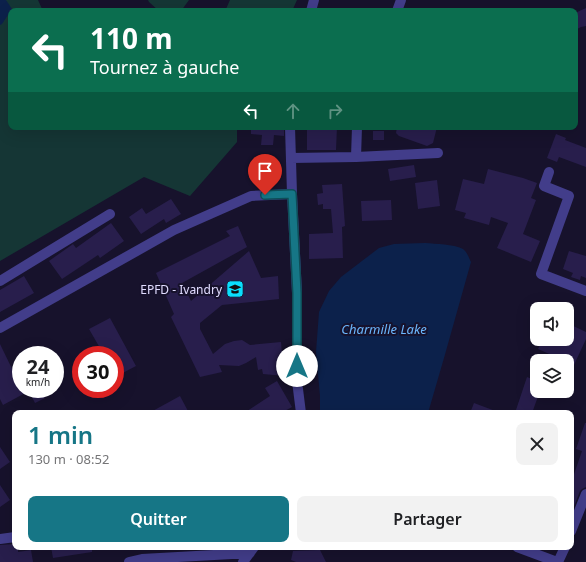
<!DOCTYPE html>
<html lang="fr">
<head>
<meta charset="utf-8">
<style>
  body { margin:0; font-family:"Noto Sans",sans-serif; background:#f2f2f2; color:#202124; height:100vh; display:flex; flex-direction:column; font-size:15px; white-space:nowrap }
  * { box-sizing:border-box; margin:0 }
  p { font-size:13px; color:#757577 }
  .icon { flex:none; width:22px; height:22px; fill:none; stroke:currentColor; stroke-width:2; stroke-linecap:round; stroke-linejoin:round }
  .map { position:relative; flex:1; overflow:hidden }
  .drawer { position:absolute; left:12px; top:410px; width:562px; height:140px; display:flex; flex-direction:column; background:#fff; border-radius:8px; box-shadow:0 4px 16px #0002 }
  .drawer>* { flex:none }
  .top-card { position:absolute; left:8px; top:8px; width:570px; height:122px; border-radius:8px; box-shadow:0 4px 16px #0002; background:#0b6e4f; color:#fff; overflow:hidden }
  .fabs { position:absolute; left:530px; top:302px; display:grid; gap:8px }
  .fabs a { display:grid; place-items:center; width:44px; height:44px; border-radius:8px; background:#fff; box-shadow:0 4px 16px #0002; font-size:20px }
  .speed { position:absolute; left:12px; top:346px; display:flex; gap:8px; font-size:20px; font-weight:700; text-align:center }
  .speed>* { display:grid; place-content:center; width:52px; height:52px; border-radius:50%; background:#fff; box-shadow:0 4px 16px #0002; line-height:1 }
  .speed small { font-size:10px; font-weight:400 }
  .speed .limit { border:6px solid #d22; background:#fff; color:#111 }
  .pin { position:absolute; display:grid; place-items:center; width:34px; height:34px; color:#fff; margin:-41px -17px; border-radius:50% 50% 50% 0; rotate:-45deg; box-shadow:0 0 4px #0007 }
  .pin .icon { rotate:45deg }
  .me { position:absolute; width:44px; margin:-22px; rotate:0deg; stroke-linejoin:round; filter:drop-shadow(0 0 3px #0008) }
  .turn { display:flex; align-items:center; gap:14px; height:84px; padding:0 16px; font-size:18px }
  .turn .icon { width:52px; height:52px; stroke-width:2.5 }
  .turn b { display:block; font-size:28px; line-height:34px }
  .lanes { display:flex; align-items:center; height:38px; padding:0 16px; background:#0003; justify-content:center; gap:20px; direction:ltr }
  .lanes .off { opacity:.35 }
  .round { display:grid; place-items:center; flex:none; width:42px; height:42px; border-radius:8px; background:#f2f2f2 }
  .head { display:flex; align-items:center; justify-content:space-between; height:68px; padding:0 16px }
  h1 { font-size:24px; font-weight:600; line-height:30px; color:#167686 }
  .primary-button { display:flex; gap:8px; margin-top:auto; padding:8px 16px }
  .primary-button a { flex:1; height:46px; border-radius:8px; background:#167686; color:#fff; font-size:16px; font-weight:600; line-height:46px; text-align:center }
  .primary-button a+a { background:#f2f2f2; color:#202124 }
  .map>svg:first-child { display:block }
</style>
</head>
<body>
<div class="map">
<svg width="586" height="562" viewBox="0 0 586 562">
  <rect width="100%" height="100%" fill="#17122c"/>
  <path fill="#153635" d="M0,0H38L43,11H11V127H237V142L190,196L144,177L0,261Z
    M148,0H189L181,11H159L149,2Z
    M230,0H297L292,11H227L226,9Z"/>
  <path fill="#0c214b" d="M0,0H6L12,9L2,24L0,25Z
    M425,243C436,244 453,244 463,249C467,252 469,258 471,262L444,358L428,413H320V396L316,352L319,312L329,291L341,277L379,248L394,244Z"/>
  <path fill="#281e4c" d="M586,8V26L581,27L575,30V13Z
    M251,127H284V136L274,135L273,145H261L262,135L251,134Z
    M307,127H337L336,150H307Z
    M397,127H437L433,143L427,146L399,136L396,133Z
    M373,131H384V140H373Z
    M556,134L566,138L565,140L586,148V167L559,157L557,162L547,158Z
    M414,165L416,177L390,181L388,169Z
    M488,169L523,178L537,183L531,198L536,200L523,234L540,241L531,262L497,248L508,223L491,217L489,225L464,218L466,213L455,210L463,179L484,184Z
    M437,180L440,206L418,209L415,183Z
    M342,184L345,226L342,227L343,258L309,259V234L333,233L331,209H323V204L318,205L317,194L323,193L322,185Z
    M171,199L181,214L166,223L164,219L141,234L129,217L142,208L146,214Z
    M391,200L392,220L362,221L361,201Z
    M111,223L124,241L100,258L98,255L62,279L49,261L73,244L76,248Z
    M238,226L247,247L182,283L191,301L249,251L261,278L278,276L279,299L222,305L200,323V329L213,354L225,344L234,341L242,340L250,345L281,342L283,366H286L285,376L263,374L262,369L258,370L256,357L246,363L239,366L219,365L222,372L200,377L171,317L174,314L156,273L230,236L226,231Z
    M569,251L586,256V278L581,276L580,280L571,277L573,273L563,269Z
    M24,276L34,293L0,312V290Z
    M110,318L136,366L115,377V355H104L89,329Z
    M567,323L586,332V339L574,365L567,362V361H565L538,349L543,339H567Z
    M0,344L15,375L12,376L19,389H40L45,398L35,403L29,391L3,405L0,399Z
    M527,377L537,381V391H540L532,413H515Z
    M277,381L292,407L281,413H244L270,396L265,388Z
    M180,396L189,413H149Z
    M474,403L498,412V413H470Z
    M585,423H586V487L582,489L580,491L571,514V483L582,451L576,449Z
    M0,447L10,462L0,469Z
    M0,485L10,500L0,507Z
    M15,544V548H18V552L31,550L33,562H0V545Z
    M51,547H92V552L53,558Z
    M320,550L326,562H296L291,560L293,551Z"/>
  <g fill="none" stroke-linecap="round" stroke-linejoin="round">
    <path stroke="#423d8a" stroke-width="10" d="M311,11L314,0
      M397,11L401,0
      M290,127L292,194L297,293V381L301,413
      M356,157L357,127
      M291,158L356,157L438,153
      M549,172L544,186L569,196L541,274L586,291
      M0,281L110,214
      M0,328L174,230L251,196L292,194
      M571,531L586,494
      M0,539L15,537
      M517,547L557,562
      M129,562L142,559L250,553
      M243,562L254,547
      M558,562L565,547"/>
  </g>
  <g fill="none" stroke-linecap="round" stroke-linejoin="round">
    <defs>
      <path id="route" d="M265,195L292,194L297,293V366"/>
    </defs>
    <use href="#route" stroke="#0e4d57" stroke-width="10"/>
    <use href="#route" stroke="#167686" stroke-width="7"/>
  </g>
  <defs>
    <symbol id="school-square" viewBox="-11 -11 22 22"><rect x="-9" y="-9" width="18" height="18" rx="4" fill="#0adffd" stroke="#17122c"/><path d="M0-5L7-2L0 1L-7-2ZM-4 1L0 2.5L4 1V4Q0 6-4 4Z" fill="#111"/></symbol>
  </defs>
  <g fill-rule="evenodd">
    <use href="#school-square" x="225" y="279" width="20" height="20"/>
  </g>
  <g text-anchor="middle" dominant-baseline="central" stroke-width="4" stroke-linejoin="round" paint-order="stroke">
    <g font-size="12" fill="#e1dcff" stroke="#17122c" text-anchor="end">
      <text x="222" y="289">EPFD - Ivandry</text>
    </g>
    <g font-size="13" font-style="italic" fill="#6cb7fe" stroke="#17122c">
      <text x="384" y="329">Charmille Lake</text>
    </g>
  </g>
</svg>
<div class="fabs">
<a><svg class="icon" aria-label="sound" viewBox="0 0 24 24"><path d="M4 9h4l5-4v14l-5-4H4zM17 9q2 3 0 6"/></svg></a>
<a><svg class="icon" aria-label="layers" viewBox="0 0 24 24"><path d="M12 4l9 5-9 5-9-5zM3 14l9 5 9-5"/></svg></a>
</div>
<div class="speed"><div>24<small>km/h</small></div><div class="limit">30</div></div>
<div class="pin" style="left:265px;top:195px;background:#d93025"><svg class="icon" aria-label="arrive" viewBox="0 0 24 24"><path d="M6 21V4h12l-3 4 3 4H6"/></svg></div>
<svg class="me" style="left:297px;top:366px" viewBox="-20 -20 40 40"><circle r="19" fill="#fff"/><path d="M0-13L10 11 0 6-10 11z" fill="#167686"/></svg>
<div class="top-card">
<div class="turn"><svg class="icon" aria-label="left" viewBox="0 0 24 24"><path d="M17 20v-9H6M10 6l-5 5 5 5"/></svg><div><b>110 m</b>Tournez à gauche</div></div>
<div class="lanes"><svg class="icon" aria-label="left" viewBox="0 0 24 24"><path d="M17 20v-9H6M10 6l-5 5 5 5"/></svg><svg class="icon off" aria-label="ahead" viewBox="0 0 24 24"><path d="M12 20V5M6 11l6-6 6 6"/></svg><svg class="icon off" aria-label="right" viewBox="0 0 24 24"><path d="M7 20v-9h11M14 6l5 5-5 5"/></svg></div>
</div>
<section class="drawer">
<div class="head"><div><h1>1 min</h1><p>130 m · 08:52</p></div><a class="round"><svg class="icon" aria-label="close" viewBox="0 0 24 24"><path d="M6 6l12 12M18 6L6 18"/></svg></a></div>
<div class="primary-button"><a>Quitter</a><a>Partager</a></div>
</section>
</div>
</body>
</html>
